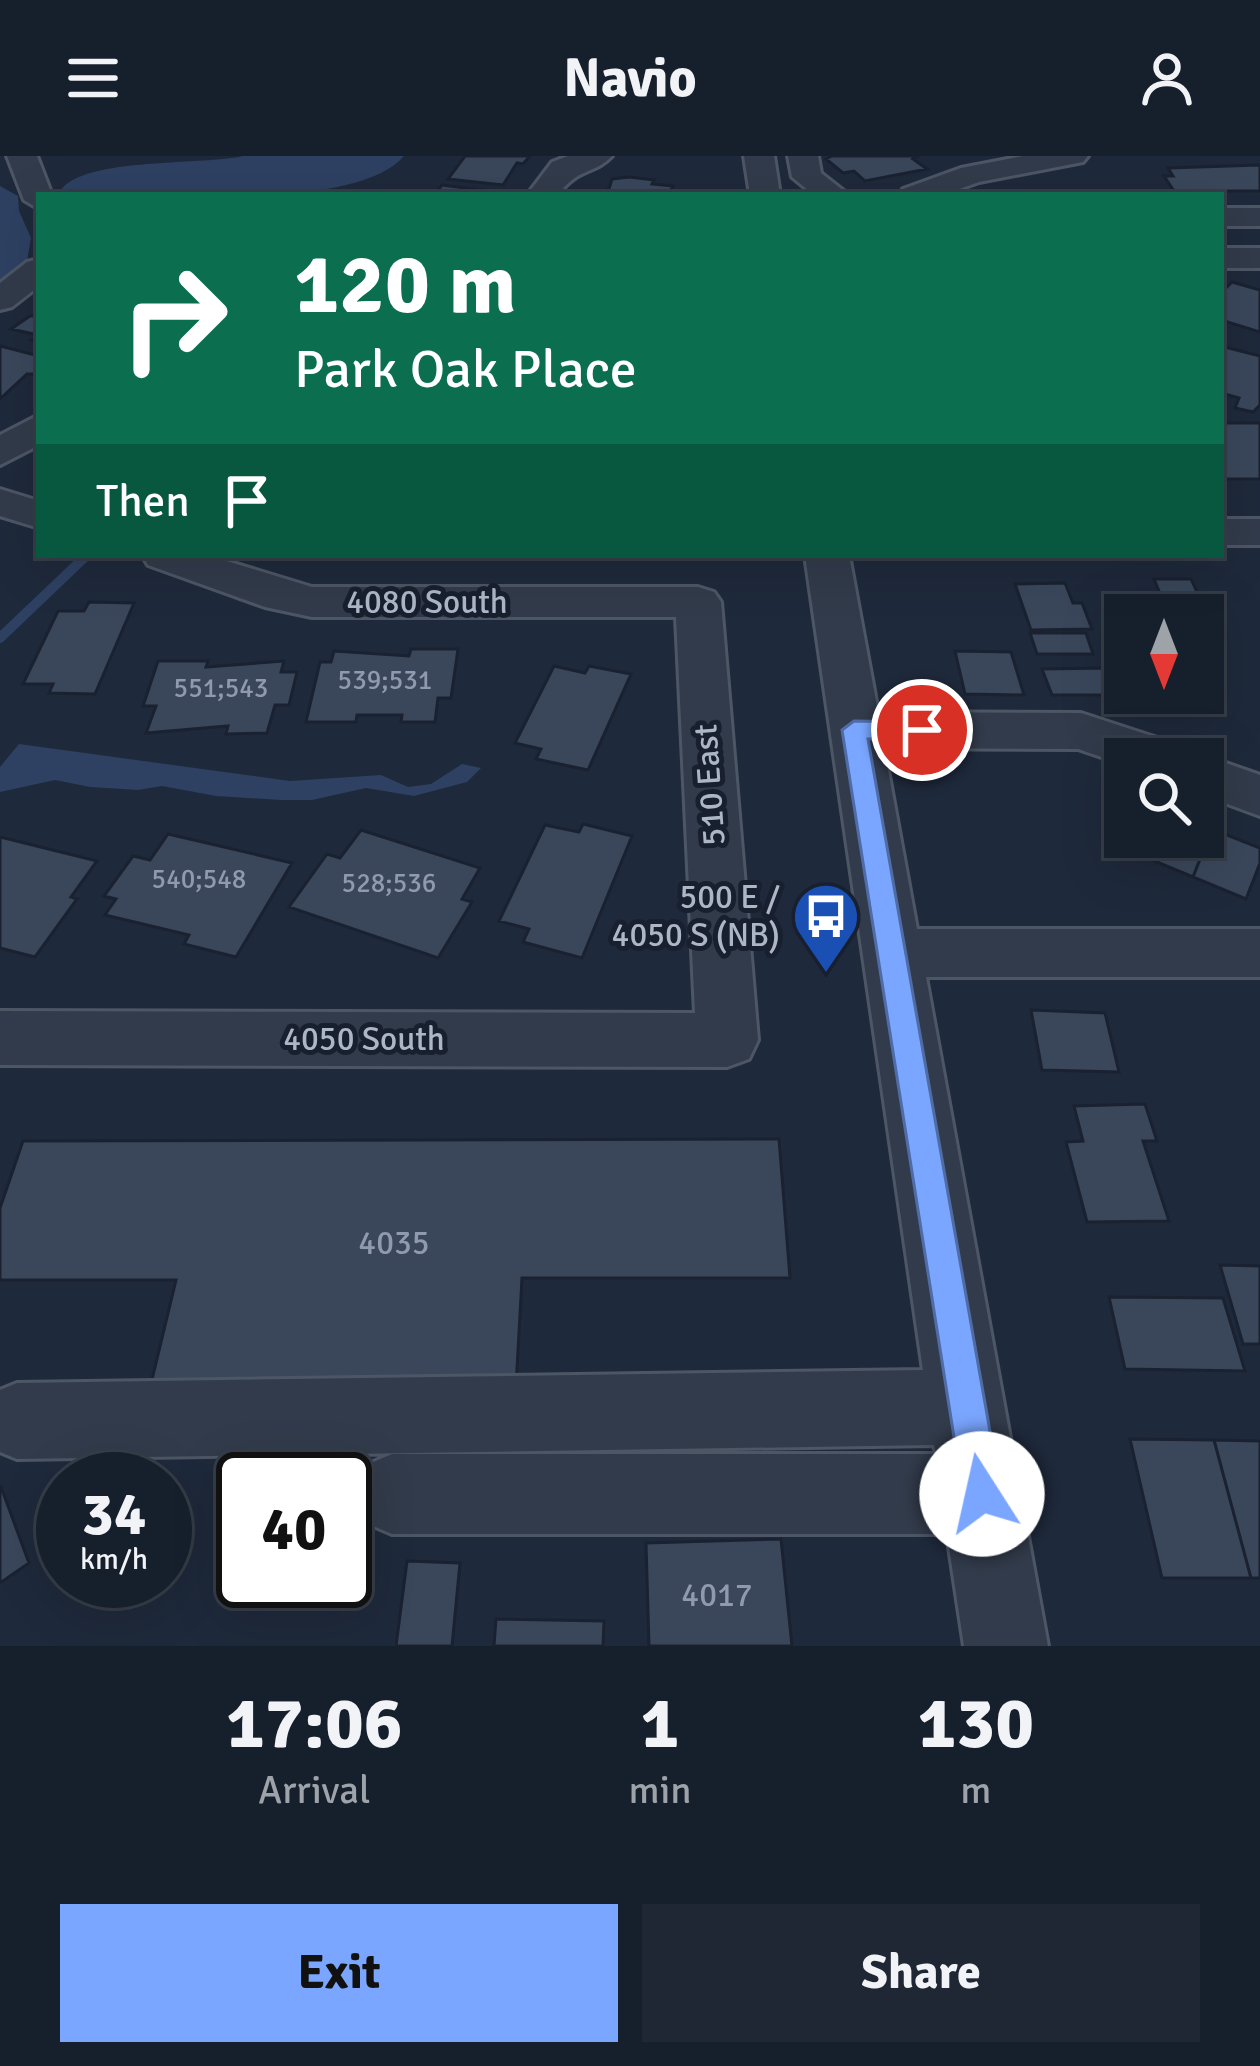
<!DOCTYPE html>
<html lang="en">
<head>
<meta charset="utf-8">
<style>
  body { margin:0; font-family:Signika,sans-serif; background:#1f2734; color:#f1f3f6; height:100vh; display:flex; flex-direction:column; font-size:45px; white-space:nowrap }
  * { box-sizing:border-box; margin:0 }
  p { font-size:39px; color:#9ea2a9 }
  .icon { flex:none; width:66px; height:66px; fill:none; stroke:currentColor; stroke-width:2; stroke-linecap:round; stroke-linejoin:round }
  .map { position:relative; height:1490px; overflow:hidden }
  .panel { display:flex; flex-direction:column; background:#161f2c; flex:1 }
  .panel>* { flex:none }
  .hud { position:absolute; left:36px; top:36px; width:1188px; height:366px; border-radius:0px; box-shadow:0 12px 48px #0002,0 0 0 3px #353d48; background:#0b6e4f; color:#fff; overflow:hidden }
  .needle { width:78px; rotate:180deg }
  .tools { position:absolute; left:1104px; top:438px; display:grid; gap:24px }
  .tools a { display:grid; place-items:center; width:120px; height:120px; border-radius:0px; background:#161f2c; box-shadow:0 12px 48px #0002,0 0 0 3px #353d48; font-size:60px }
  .speed { position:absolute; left:36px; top:1296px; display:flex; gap:24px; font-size:60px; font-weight:700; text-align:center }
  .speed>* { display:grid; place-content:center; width:156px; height:156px; border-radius:50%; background:#161f2c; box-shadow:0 12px 48px #0002,0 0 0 3px #353d48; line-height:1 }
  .speed small { font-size:30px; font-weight:400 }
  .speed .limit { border:6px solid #111; border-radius:18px; background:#fff; color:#111 }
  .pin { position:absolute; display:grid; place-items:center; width:102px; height:102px; color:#fff; margin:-51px; border:6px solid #fff; border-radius:50%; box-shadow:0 3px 12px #0007 }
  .me { position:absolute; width:132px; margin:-66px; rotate:350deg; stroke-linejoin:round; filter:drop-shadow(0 0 9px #0008) }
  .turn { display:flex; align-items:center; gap:42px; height:252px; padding:0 60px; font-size:54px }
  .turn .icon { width:156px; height:156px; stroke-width:2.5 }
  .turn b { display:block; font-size:84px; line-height:102px }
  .then { display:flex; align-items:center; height:114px; padding:0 60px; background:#0003; gap:24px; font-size:45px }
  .eta { display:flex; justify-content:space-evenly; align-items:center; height:204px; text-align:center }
  .eta b { font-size:72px; font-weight:800; line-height:84px }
  .action { display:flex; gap:24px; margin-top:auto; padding:24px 60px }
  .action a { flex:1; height:138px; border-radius:0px; background:#7aa6ff; color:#111; font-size:48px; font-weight:800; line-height:138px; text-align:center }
  .action a+a { background:#1f2734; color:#f1f3f6 }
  header { display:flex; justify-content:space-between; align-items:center; height:156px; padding:0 60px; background:#161f2c; font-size:54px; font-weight:800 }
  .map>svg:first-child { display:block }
</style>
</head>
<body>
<header><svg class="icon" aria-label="menu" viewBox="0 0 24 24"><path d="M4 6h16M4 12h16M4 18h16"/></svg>Navio<svg class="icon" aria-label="person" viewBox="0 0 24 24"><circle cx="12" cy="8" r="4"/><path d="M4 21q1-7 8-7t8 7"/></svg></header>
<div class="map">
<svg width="1260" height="1490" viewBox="0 0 1260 1490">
  <rect width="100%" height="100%" fill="#1e293b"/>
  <path fill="#2e4162" d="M243,0H404C355,58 134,39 58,39C74,0 200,10 243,0Z
    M0,30L18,40L19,55L31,82L25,117L0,134Z
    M19,588L290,625L381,619L408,631L431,628L462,608L481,612L467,626L414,640L366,632L312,644H281L216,640L162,630L138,634L90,631L55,624L0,636V611Z"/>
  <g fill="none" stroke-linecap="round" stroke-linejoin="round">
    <path stroke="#2e4162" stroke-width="10" d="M0,482L87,399"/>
  </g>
  <path fill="#3a475b" stroke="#1a2231" stroke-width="3" d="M530,0L523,8L517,7L503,29L448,23L465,0Z
    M832,0H919L913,3L927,13L865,25L854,15L843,17L826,3Z
    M1260,9V35H1174L1164,20H1173L1168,12Z
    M629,21L654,24L652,28L673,30L668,39H607L612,23Z
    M442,29L496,36L434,39Z
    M1232,126L1260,134V176L1221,164V137Z
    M30,160H39V186L31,184L38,179L11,173Z
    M0,190L39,200V218H27L0,243Z
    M1221,190L1260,200V249L1253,256L1235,252L1239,242L1221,237Z
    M1221,267H1260V323H1221Z
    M1154,423H1191L1202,447H1164Z
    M1065,427L1073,447H1082L1092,473L1031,474L1015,428Z
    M89,446L134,447L95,538L49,537L53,528H23L58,455H84Z
    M1030,477H1086L1093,498H1037Z
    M411,493H458L451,542H438L435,566H401L402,559H357L356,566H306L320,506H331L334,495L409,500Z
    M955,495L1011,496L1024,539L965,538Z
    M158,505H208L206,511L284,505L281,516H297L289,549H275L267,577L226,578L228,570L146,577L156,550H143Z
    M554,510L585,517L589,510L631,518L588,614L536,603L541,593L515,587Z
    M1107,512L1117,539H1052L1042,513Z
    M583,668L632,680L582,802L523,786L529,773L499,765L545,669L579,676Z
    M1203,670L1212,673L1193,721L1140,699L1148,681H1203Z
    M1212,673L1260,692V707L1246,743L1193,721Z
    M361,674L480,712L462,743L472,746L438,802L289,751L327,698L340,702Z
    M168,678L292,707L236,801L184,788L189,779L105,759L116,743L104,740L133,700L150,704Z
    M0,681L97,705L71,741L77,743L35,801L0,792Z
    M1031,854L1105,857L1119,916L1042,914Z
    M1145,948L1157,985H1143L1169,1065L1087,1066L1066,986L1083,985L1074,950Z
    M779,983L790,1122H522L516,1231L150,1232L176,1124H0V1052L23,985Z
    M1220,1109L1260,1110V1188H1243Z
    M1109,1141L1223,1142L1245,1215L1125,1213Z
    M1130,1283L1214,1284L1251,1422H1162Z
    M1214,1284L1260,1285V1422H1251Z
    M1,1331L29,1407L0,1427V1332Z
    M781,1383L792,1490H649L646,1387Z
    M407,1405L460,1407L452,1490H396Z
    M496,1463L604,1465L603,1490H494Z"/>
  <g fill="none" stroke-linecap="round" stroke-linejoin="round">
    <defs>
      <path id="minor" d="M7,0H37L52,39H39V53L24,44Z
        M568,0H612C594,19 578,11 558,39H527L552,6Z
        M744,0H774L780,39H750Z
        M788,0H818L821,17L849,39H814L792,21Z
        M1023,0H1088L1083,6L979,26L943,39H899L903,33L961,12Z
        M1221,52H1260V70H1221Z
        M1221,92H1260V112H1221Z
        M39,103V130L12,151L0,154V127L27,106Z
        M39,259V289L0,309V279Z
        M0,333L39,345V372L0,360Z
        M1221,363H1260V389H1221Z
        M142,399H207L312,431H698L714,436L721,446L758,884L749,903L727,911L0,909V855L695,857L676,461H312L265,451L148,409Z
        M805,399H849L878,556L1081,557L1182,590L1190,603L1203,599L1260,619V660L1203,639V603H1125V609L1078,593L884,592L917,773H1260V821H926L1048,1490H964L947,1378H392L364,1366L352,1338L364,1310L392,1298H936L934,1289L17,1303L0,1296V1234L17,1227L923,1214Z"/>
    </defs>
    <use href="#minor" stroke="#4d5665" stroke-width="6"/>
    <use href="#minor" fill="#323b4b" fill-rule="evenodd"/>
  </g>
  <path fill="#7aa6ff" stroke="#4f6ca6" stroke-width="3" d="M854,565L922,566L934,574L922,583H868L1001,1338L995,1351L982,1357L968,1351L963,1338L842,574Z"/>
  <defs>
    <symbol id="bus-pin" viewBox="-11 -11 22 30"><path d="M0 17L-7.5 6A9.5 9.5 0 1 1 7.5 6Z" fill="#1a4fb4" stroke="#18202f"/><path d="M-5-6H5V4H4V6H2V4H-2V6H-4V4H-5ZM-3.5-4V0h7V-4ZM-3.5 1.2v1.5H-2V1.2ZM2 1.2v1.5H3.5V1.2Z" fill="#fff"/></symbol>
  </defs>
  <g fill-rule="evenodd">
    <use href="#bus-pin" x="788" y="722" width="76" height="104"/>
  </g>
  <g text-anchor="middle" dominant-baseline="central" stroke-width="10" stroke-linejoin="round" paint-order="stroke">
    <g font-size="27" fill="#909aac">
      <text x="385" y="524">539;531</text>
      <text x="221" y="532">551;543</text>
      <text x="199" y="723">540;548</text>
      <text x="389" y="727">528;536</text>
    </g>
    <g font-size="33" fill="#adb6c7" stroke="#18202f">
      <text x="427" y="446">4080 South</text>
      <text transform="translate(710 629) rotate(-94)">510 East</text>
      <text x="364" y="883">4050 South</text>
    </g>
    <g font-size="33" fill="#adb6c7" stroke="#18202f" text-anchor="end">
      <text x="780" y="741">500 E /<tspan x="780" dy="38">4050 S (NB)</tspan></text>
    </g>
    <g font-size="33" fill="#909aac">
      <text x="394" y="1087">4035</text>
      <text x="717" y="1439">4017</text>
    </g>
  </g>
</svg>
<div class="tools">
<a><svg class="needle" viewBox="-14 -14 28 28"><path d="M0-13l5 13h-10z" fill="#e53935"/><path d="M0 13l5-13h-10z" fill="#9ea2a9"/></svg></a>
<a><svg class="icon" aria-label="search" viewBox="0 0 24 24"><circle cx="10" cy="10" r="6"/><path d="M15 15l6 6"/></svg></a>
</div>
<div class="speed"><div>34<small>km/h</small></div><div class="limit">40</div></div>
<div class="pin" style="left:922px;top:574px;background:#d93025"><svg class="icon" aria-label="arrive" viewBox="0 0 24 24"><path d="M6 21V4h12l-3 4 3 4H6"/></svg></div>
<svg class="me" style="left:982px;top:1338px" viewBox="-20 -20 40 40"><circle r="19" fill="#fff"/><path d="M0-13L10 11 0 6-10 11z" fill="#7aa6ff"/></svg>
<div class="hud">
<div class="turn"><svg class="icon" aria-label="right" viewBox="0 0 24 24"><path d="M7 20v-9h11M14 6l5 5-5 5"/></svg><div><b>120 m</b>Park Oak Place</div></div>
<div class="then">Then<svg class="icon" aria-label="arrive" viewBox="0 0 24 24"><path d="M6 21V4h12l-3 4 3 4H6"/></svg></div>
</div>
</div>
<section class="panel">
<div class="eta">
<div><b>17:06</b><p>Arrival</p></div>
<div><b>1</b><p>min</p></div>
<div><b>130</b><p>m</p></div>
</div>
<div class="action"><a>Exit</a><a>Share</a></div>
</section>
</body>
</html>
